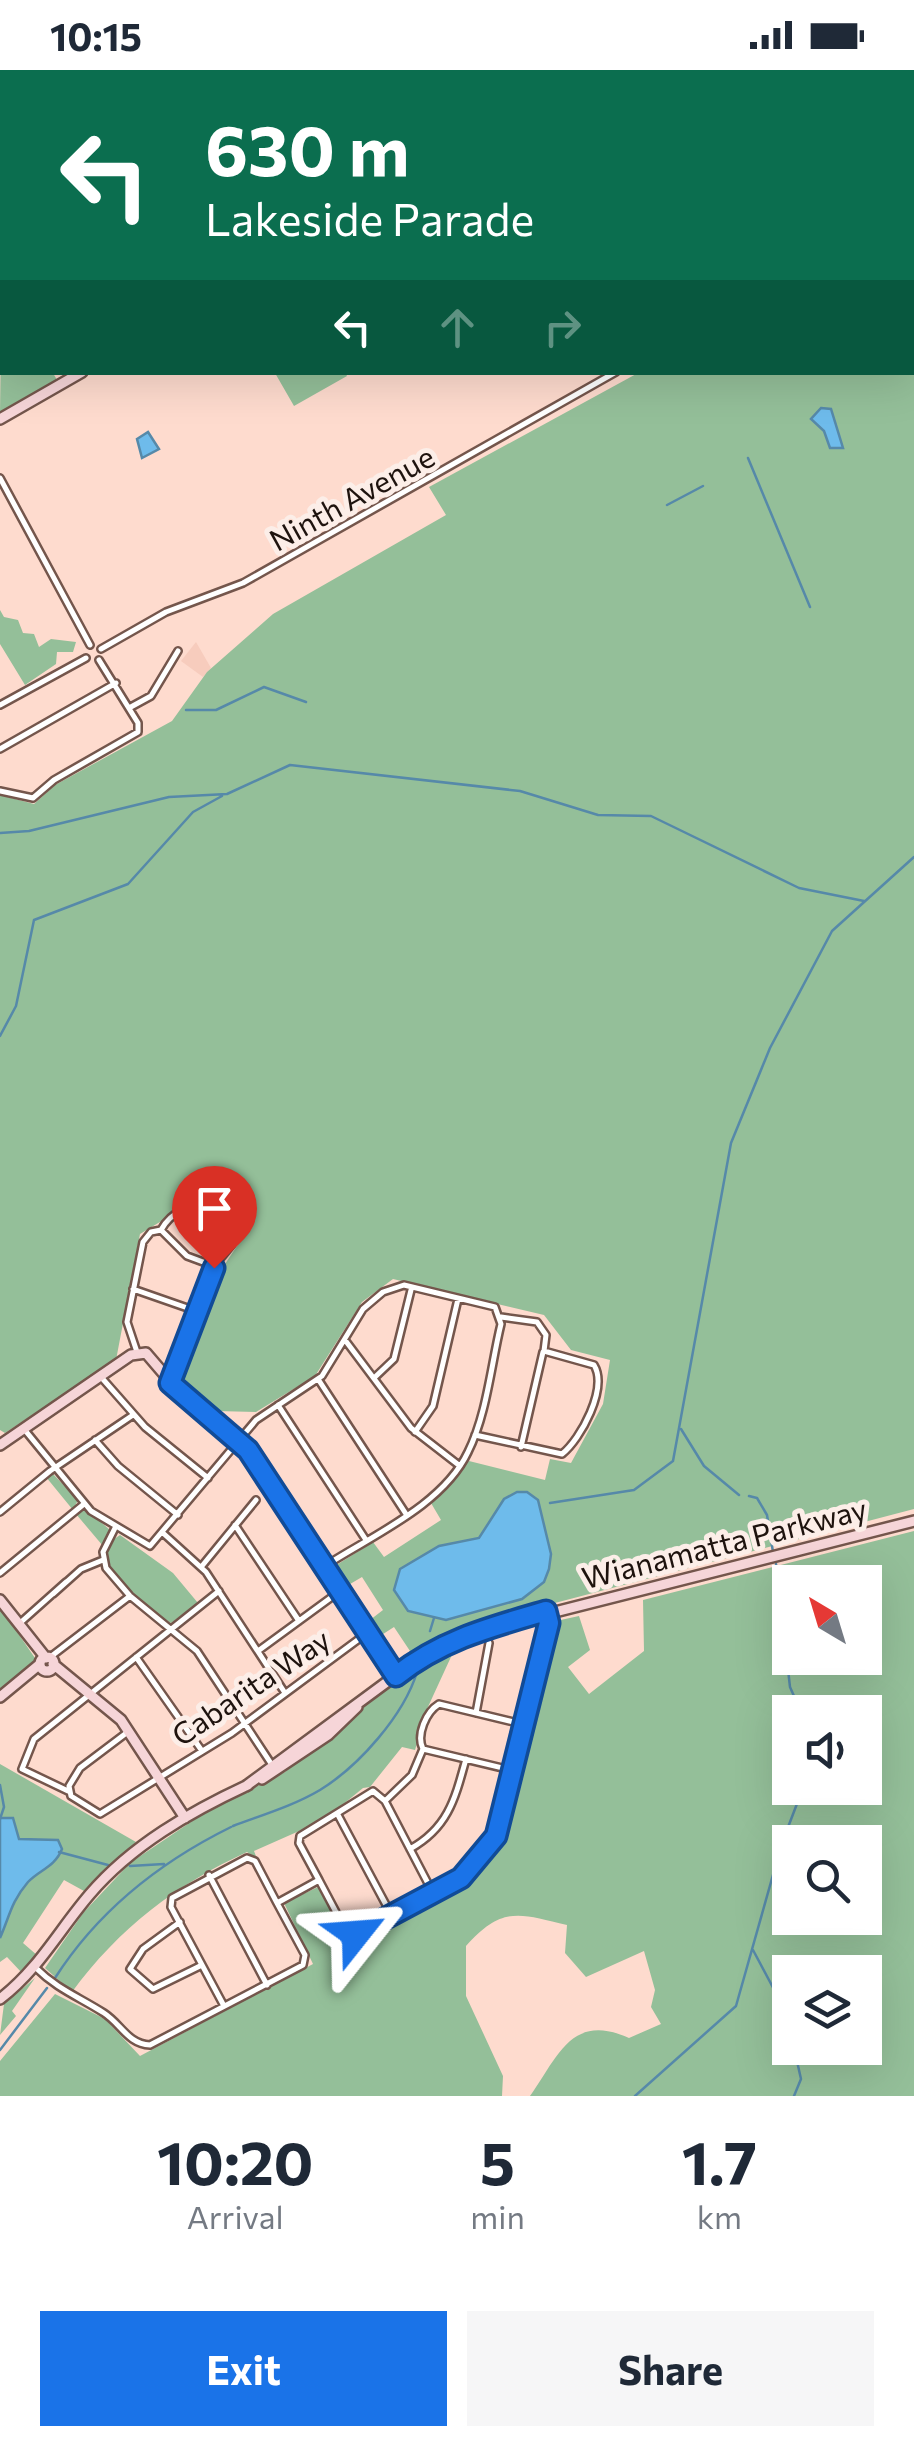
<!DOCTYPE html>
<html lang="en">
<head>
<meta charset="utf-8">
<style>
  body { margin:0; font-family:Commissioner,sans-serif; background:#f6f6f7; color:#1f2937; height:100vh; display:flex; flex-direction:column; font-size:38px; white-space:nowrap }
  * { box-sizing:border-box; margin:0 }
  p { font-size:32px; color:#747a83 }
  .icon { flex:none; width:55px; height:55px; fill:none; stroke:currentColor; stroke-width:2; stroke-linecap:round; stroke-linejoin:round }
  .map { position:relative; height:2026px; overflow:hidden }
  .details { display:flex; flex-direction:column; background:#fff; flex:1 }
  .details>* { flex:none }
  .guide { position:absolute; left:0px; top:0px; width:915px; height:305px; box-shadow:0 10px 40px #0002; background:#0b6e4f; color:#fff; overflow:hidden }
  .needle { width:65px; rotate:322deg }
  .controls { position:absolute; left:772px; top:1495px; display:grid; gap:20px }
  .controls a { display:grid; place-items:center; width:110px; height:110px; border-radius:0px; background:#fff; box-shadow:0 10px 40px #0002; font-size:50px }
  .pin { position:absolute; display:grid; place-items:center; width:85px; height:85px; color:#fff; margin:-102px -42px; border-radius:50% 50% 50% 0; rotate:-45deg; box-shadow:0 0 10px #0007 }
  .pin .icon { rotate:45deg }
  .me { position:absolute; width:110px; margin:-55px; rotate:62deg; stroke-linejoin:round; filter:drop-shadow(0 0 8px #0008) }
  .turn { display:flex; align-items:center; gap:35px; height:210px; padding:0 40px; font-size:45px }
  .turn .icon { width:130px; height:130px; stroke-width:2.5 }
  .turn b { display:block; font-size:70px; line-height:85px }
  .lanes { display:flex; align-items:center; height:95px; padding:0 40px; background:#0003; justify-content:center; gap:50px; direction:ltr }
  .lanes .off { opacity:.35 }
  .eta { display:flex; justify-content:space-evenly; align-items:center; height:170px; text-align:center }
  .eta b { font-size:60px; font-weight:700; line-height:70px }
  .action { display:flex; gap:20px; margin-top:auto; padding:20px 40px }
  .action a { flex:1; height:115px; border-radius:0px; background:#1a73e8; color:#fff; font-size:40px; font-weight:700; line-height:115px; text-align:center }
  .action a+a { background:#f6f6f7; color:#1f2937 }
  .status { display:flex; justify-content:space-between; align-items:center; height:70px; padding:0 50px; background:#fff; direction:ltr }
  .status svg { height:28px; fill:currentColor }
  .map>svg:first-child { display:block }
</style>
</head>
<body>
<div class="status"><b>10:15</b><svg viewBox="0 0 49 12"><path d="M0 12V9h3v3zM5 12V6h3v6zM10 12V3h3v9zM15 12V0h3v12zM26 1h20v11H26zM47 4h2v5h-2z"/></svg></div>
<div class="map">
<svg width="914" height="2026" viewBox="0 0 914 2026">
  <rect width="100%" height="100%" fill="#fedbce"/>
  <path fill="#f7ccbd" d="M196,572L211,598L203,607L181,591Z"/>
  <path fill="#94bf99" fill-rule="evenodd" d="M358,0H576L578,2H359Z
    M2,196V302L53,303L57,310L0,342Z
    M914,204V1439L490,1550L439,1569L396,1594L410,1581L394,1557L380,1566L370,1550L383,1540L362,1507L345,1517L335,1496L373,1472L384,1487L441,1450L431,1433L469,1391L545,1410L550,1389L571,1393L603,1334L610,1290L571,1280L544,1245L393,1209L362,1232L315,1306L256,1342L216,1341L180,1313L217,1206L239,1173L221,1132L203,1126L140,1164L116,1290L5,1363L0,1360V725L34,734L55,715L172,651L207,602L273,544L446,445L429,417L638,303L912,302Z
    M345,302L347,306L294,336L275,303Z
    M0,540L4,547L18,550L23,563L34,564L39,577L51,569L76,572L73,582H57L56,594L25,615L0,574Z
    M52,1403L78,1430L73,1440L46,1407Z
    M86,1439L110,1460L103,1476L76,1444Z
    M914,1461V2026H530C558,1987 571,1942 629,1968L661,1954L651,1937L655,1920L644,1881L586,1907L565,1883L567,1855C518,1843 502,1836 466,1876V1926L503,2006L502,2026H0V1991L55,1924L105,1949L140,1986L313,1894L284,1833L318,1817L350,1874L471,1809L505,1760L556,1551L579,1546L590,1580L568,1597L589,1624L644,1581L643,1530ZM790,1512H865V1588H790ZM865,1642V1718H790V1642ZM790,1772H865V1848H790ZM790,1902H865V1978H790Z
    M120,1465L173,1503L198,1533L171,1553C148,1539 78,1491 120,1465Z
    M0,1537L37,1591L0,1623Z
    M456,1576L427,1639L415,1680L402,1677L370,1717L363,1718L324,1750L254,1781L257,1789L247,1782C177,1814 119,1858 72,1922L45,1898L83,1843L130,1793L207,1741L285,1702L383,1620Z
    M0,1694L136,1772L84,1821L64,1810L23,1873L38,1886L22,1903L7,1887L0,1892Z
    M35,1908L12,1941L16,1946L0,1965L4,1934Z"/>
  <path fill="#6ebbeb" stroke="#5689a9" stroke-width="2.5" d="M821,338L831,339L843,378H830L824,361L811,349Z
    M148,362L159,379L142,388L137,369Z
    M517,1422H527L538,1430L551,1484L549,1499L544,1512L522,1529L446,1550L408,1541L394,1520L400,1499L439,1476L479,1468L504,1429Z
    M0,1748H13L19,1769L58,1770L62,1779C55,1797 39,1800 28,1812C11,1832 10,1845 0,1868Z"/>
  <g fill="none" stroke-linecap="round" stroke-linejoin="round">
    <path stroke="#5689a9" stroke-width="2.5" d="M734,0L735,2
      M748,388L810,537
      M667,435L703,416
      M186,640H216L264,617L306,632
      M0,763L29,761L169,727L227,724L290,695L520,721L598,745L651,746L799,818L864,831
      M0,966L16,936L34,850L128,814L193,742L222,726
      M681,1359L704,1396L739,1425
      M749,1426L757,1428L767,1445L773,1482
      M550,1433L634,1420L673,1391L731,1073L770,978L832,861L914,787
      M776,1494L790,1617L801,1642
      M430,1561L434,1548
      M0,1715L4,1737L0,1749
      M233,1756C262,1745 293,1736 320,1720C359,1696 404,1645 417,1602
      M59,1782L108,1795
      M130,1796L164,1794
      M753,1880L786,1942L790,1959
      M55,1908C98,1841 160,1792 231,1757
      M0,1980L47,1918
      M635,2026L736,1936L782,1773L803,1718
      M794,2026L801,2009L794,1978"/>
    <defs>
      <path id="street" d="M656,0L658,2
        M77,2L82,0
        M0,46L2,44
        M912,199L914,198
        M0,408L90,575
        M101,579L166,542L243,513L616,302
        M0,635L86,588
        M129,638L151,626L178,581
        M0,679L116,613
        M0,721L33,728L54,710L138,662V653L99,590
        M161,1160L187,1186L214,1196
        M133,1219L199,1242
        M345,1270L411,1358L460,1396
        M137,1282L127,1252L143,1172L151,1162L161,1160C170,1143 195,1129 214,1134L225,1146L232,1174L214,1196L178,1302L170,1313
        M101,1307L145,1357L208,1408
        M374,1308L394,1289L411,1220
        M318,1309L406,1444
        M278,1335L366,1470
        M24,1359L91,1441L150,1476L256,1350L322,1306L363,1239L383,1222L404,1215L495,1237L501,1254C491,1295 487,1344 468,1382C443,1435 373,1465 325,1496
        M415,1362L433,1336L458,1229
        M475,1365L562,1384C581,1369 608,1318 594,1295L544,1281L546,1265L537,1252L501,1247
        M95,1370L118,1396L178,1445
        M521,1377L543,1282
        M0,1442L50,1401L133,1345
        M235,1455L299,1551
        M115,1458L103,1482L106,1498L130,1526L197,1581L274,1698
        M163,1463L206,1502L285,1623
        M202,1496L256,1430
        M0,1503L84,1434
        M53,1524L81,1499L103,1490
        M20,1553L66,1512
        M258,1581L340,1521
        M136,1587L202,1681
        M49,1588L130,1526
        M476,1643L489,1573
        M129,1661L80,1698L69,1716L71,1726L100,1744L232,1663L367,1563
        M515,1701L423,1679C416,1665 426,1642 439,1634L526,1655
        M68,1721L22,1699L34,1669L219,1521
        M385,1731L412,1705L423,1679
        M338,1745L392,1846
        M410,1779C448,1758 455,1729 466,1689
        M209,1805L267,1915
        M319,1810L299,1773L300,1766L373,1721L385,1731L433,1823
        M180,1852L143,1879L130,1899L153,1919L202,1895
        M36,1898C57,1919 79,1927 104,1943C121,1954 128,1974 150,1975L303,1895L305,1885L277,1833L319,1810L346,1861L355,1865L461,1809L496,1765L549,1562L547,1545
        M224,1936L171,1837L172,1828L247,1788L255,1791L277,1833"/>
      <path id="secondary" d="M623,2L628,0
        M0,349L82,302
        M0,1375L131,1285L146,1283L176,1318L248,1380L395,1605
        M0,1530L46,1588
        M40 1594a7 7 0 1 1 14 0a7 7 0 1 1-14 0Z
        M53,1594L121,1650L185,1748
        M0,1627L40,1594
        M262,1709L328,1665L357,1637
        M246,1716L418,1589L464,1565L914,1451
        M0,1929C39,1899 59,1860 90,1824C132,1775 190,1742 248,1715"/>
    </defs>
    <use href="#street" stroke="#74564c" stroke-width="10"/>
    <use href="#secondary" stroke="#74564c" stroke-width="14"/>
    <use href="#street" stroke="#fff" stroke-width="5"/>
    <use href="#secondary" stroke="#f6d5d8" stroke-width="9"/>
  </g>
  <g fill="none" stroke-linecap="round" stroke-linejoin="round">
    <defs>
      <path id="route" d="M214,1198L170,1313L248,1380L396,1606C441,1570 491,1557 546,1541L549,1553L496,1766L461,1808L356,1864"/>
    </defs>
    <use href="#route" stroke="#114b97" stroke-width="25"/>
    <use href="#route" stroke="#1a73e8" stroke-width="18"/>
  </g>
  <g text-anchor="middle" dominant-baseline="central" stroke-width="10" stroke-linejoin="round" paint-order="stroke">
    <g font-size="30" fill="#1e130e" stroke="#fceee8">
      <text transform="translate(351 427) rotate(-29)">Ninth Avenue</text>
      <text transform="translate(724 1472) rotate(-14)">Wianamatta Parkway</text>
      <text transform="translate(250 1616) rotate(-34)">Cabarita Way</text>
    </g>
  </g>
</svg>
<div class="controls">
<a><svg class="needle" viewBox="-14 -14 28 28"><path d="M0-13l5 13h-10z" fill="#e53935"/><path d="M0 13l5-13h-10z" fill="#747a83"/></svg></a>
<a><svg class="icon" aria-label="sound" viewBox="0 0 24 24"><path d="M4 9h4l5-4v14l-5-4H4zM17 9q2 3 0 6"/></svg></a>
<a><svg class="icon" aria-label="search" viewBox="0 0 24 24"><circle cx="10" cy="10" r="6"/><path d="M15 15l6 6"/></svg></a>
<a><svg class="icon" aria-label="layers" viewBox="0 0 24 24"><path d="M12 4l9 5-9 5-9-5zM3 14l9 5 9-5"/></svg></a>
</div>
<div class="pin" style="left:214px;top:1198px;background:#d93025"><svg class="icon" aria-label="arrive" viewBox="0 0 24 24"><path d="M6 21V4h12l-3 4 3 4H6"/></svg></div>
<svg class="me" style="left:356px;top:1864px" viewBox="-20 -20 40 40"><path d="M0-17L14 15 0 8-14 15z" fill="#1a73e8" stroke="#fff" stroke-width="4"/></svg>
<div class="guide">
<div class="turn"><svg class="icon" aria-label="left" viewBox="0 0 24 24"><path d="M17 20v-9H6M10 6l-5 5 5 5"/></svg><div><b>630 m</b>Lakeside Parade</div></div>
<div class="lanes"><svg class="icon" aria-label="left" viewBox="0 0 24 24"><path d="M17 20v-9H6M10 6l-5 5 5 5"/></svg><svg class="icon off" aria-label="ahead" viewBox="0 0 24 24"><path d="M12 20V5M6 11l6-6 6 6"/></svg><svg class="icon off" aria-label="right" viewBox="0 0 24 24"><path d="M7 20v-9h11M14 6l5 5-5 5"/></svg></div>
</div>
</div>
<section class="details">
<div class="eta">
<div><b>10:20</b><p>Arrival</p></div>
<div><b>5</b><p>min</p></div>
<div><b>1.7</b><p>km</p></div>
</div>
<div class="action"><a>Exit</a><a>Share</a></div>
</section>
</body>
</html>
